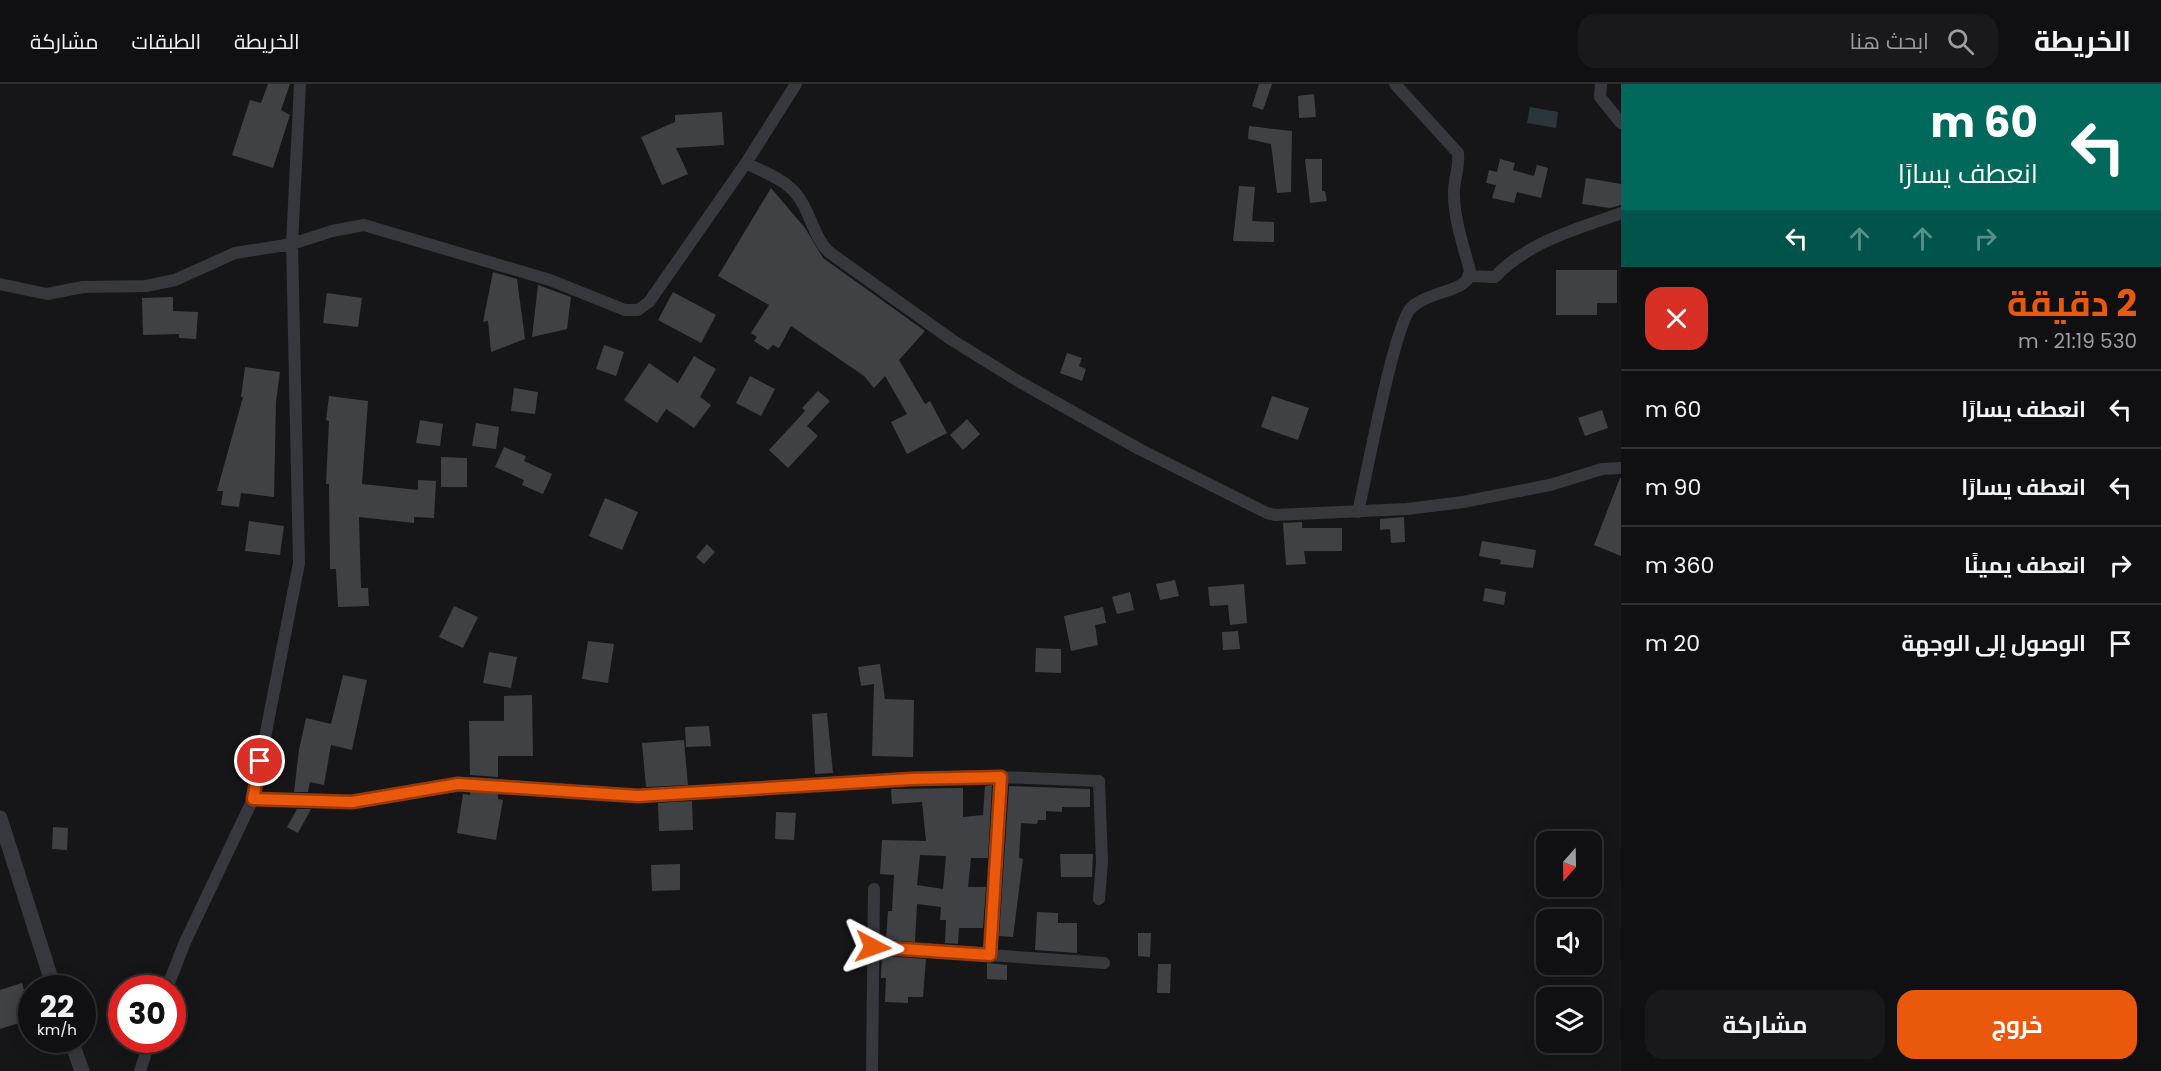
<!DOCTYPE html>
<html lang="ar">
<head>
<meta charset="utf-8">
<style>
  body { margin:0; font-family:Poppins,Cairo,sans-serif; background:#19191b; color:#f1f3f6; direction:rtl; height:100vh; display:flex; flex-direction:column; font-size:22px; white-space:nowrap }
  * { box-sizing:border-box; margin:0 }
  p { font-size:20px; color:#9c9d9f }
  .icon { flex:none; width:33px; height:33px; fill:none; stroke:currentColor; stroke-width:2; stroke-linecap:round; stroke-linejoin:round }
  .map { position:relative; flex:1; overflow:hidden; direction:ltr }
  .side { display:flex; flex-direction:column; background:#101012; width:540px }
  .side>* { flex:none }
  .guide { background:#00695c; color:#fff; overflow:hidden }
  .needle { width:39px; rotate:200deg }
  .controls { position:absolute; left:1536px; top:747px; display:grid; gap:12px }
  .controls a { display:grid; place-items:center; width:66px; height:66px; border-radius:12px; background:#101012; box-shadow:0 3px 15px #0003,0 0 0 2px #303032; font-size:30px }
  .speed { position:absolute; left:18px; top:891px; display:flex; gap:12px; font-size:30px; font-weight:700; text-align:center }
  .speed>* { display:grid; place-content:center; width:78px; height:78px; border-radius:50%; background:#101012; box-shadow:0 3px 15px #0003,0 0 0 2px #303032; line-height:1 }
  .speed small { font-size:15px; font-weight:400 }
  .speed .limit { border:9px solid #d22; background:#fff; color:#111 }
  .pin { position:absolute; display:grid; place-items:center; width:51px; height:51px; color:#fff; margin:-26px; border:3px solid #fff; border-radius:50%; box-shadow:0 2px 6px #0007 }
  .me { position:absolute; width:66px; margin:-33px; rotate:94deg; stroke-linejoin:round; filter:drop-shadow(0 0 4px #0008) }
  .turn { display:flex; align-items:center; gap:21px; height:126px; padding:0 24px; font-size:27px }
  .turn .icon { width:78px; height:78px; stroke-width:2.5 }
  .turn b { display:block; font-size:42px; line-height:51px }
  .lanes { display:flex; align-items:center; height:57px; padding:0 24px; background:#0003; justify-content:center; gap:30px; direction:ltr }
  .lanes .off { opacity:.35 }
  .round { display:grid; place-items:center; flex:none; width:63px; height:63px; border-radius:18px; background:#19191b }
  .headline { display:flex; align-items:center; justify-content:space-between; height:102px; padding:0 24px }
  h1 { font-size:36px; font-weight:700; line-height:45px; color:#ea580c }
  .action { display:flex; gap:12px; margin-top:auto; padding:12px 24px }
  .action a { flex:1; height:69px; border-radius:18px; background:#ea580c; color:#fff; font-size:24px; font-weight:700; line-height:69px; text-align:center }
  .action a+a { background:#19191b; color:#f1f3f6 }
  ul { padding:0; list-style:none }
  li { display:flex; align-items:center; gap:18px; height:78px; padding:0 24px; border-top:2px solid #303032 }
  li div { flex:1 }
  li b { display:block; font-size:22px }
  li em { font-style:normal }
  header { display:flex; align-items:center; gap:36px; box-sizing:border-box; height:84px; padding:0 30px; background:#101012; border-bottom:2px solid #303032 }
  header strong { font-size:28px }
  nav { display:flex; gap:33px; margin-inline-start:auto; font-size:21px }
  .search { width:420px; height:54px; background:#19191b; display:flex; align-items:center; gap:15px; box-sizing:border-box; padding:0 21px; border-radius:18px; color:#9c9d9f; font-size:22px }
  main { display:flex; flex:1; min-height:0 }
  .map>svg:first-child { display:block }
</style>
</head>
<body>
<header>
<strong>الخريطة</strong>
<div class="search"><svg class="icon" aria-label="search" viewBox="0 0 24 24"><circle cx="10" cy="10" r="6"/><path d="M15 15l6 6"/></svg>ابحث هنا</div>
<nav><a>الخريطة</a><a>الطبقات</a><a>مشاركة</a></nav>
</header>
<main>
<section class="side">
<div class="guide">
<div class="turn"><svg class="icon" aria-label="left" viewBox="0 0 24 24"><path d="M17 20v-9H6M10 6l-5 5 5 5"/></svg><div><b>60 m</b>انعطف يسارًا</div></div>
<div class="lanes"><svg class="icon" aria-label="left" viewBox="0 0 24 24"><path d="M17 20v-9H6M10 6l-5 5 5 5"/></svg><svg class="icon off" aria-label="ahead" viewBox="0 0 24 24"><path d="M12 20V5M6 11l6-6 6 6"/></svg><svg class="icon off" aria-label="ahead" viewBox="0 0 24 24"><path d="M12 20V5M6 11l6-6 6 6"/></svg><svg class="icon off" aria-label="right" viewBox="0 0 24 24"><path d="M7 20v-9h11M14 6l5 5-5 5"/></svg></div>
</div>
<div class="headline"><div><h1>2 دقيقة</h1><p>530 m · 21:19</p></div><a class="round" style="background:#d93025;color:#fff"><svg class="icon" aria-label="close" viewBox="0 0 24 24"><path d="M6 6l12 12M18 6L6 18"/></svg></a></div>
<ul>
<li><svg class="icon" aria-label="left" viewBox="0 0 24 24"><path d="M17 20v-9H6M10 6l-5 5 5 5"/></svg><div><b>انعطف يسارًا</b></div><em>60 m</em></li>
<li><svg class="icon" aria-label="left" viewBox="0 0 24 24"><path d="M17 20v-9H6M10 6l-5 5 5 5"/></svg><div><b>انعطف يسارًا</b></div><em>90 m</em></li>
<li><svg class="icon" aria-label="right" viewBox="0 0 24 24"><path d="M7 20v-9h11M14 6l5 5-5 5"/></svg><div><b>انعطف يمينًا</b></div><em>360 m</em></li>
<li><svg class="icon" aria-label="arrive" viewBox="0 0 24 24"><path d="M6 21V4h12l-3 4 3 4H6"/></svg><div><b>الوصول إلى الوجهة</b></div><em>20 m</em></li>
</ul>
<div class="action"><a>خروج</a><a>مشاركة</a></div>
</section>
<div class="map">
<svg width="1621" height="987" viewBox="0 0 1621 987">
  <rect width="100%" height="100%" fill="#161618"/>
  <path fill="#2c353c" d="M1530,23L1558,28L1556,44L1527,39Z"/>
  <path fill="#404145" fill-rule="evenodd" d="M268,0H290L281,26L290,31L273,84L232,71L250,16L261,19Z
    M1259,0H1272L1263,26L1252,22Z
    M1314,10L1316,33L1299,34L1298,12Z
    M722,28L724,61L676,64L688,90L662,101L641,53L675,38V31Z
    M1249,42L1292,47L1291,108L1277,109L1271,60L1248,55Z
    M1305,75H1322V107H1325L1327,117L1310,119Z
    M1500,75L1515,79L1513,86L1534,92L1537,81L1548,84L1541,114L1517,108L1514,119L1492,114L1496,101L1486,99L1489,86L1497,88Z
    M1586,94L1621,100V121L1610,124L1582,120Z
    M1239,102L1255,103L1252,137L1274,138V158L1233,157Z
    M771,104L805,144L823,174L925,247L899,276L925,320L930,317L947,349L907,370L891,338L907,330L885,292L874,304L864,292L791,242L779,264L773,261L768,266L754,257L757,253L751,249L769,221L718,192Z
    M1556,186H1617V219H1597V231H1556Z
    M493,188L517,195L525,255L491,268L488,237L483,238Z
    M538,201L571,213L567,245L532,253Z
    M673,208L716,231L701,259L658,236Z
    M327,209L362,214L358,243L323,239Z
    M173,213V227L198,228L196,255L179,254V250L143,251L142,214Z
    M604,261L624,268L616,292L596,285Z
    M1067,269L1082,274L1079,282L1086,285L1082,297L1060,289Z
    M694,272L716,285L700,313L711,321L694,344L666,325L657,339L624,316L649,279L678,299Z
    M245,283L280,288L276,318L274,413L241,409L239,423L221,421L223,407H217L243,313H241Z
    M750,292L775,305L761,332L736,319Z
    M514,304L538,308L535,330L511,327Z
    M818,307L830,317L807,342L818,352L788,384L769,366L805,327L802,324Z
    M329,312L368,317L362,400L418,406V396L436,397L434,434L414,433V439L359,433L361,504H368L369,522L338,523L336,485H330L329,400H326L329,337L326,336Z
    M1272,312L1309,324L1298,356L1261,343Z
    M1602,326L1608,344L1585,352L1578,334Z
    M967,335L980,350L963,366L950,351Z
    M420,336L443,340L440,362L416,359Z
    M476,339L499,343L496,365L472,362Z
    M504,363L526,372L524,377L552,390L543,410L522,401L524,396L495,383Z
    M441,373L467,374V403H441Z
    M1620,394H1621V472L1594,461Z
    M605,414L638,428L622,466L589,452Z
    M1404,433L1405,458L1391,459L1390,445L1380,446V435Z
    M249,437L284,442L280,471L245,467Z
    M1302,438V444H1342V467H1304L1306,480L1286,481L1283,439Z
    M1482,457L1536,466L1533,484L1500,480L1501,476L1479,472Z
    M707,460L715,468L704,480L696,473Z
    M1175,496L1179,512L1160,516L1156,500Z
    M1244,500L1247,539L1230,541L1228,521L1210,522L1208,503Z
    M1485,504L1506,508L1504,521L1483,517Z
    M1130,508L1134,526L1117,530L1112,513Z
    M454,522L478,533L463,564L439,553Z
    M1103,523L1106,539L1095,541L1098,561L1071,567L1064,532Z
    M1238,547L1240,565L1223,566L1222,548Z
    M588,557L614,560L608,599L582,595Z
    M1036,564L1061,565V589L1035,588Z
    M489,568L517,573L511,604L483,599Z
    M880,580L885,615L914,616L913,673L872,672L874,600L861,602L858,583Z
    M343,591L367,596L352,666L331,661L324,701L310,698L308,708H294L299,666L306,634L331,640Z
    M532,611L533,672H498V693L470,691L469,637H504V612Z
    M827,629L833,689L815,690L812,630Z
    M709,642L711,662L686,663L685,643Z
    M684,656L688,701L646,703L642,659Z
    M992,701L988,774H971L968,803H986L983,844H959L958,860L945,859L946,836H940L941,823L917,820L915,858L886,856L888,827H892L894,791L880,790L882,756L926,757L922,718L892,720L891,705L963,704V733L983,731L985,702ZM920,771L946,772L943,805L917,801Z
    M1009,702L1090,705V723H1062V728L1046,727V736H1038L1037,740L1021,739L1019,774L1023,775L1013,853L999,852Z
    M474,707L498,709V715L503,716L496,756L457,749L463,710L470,711V708Z
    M692,717L693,746L659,747L658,719Z
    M297,725H311L298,749L287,743Z
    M776,728L796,729L794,756L775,755Z
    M53,743L68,744L67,766L52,765Z
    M1060,770H1093L1092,793H1061Z
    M680,780V806L652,807L651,781Z
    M1037,828L1058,829V839H1077V869L1035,866Z
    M1138,849H1151L1150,873L1138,872Z
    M885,872L926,875L923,913H908V919L885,918L886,894H881V890L882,873Z
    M987,879L1007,881V896L987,895Z
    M1158,880H1171L1170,909H1157Z
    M22,899L32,935L0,945V906Z"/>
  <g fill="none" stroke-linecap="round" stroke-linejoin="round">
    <path stroke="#37383d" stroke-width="12" d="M1601,0L1600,13L1621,39
      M746,79L796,0
      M1469,192L1495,193C1527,158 1578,145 1621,129
      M0,200L47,210L83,203L146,202L175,196L235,169L292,160L332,147L364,141L550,196L625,226H638L649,218L746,79C763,88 785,95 797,111C811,128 813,153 829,168L952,256L1018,297L1139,365L1267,429L1275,431L1407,425L1463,418L1550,401L1602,385L1621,384
      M1358,428C1366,394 1394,241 1411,224C1423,212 1446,209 1461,201L1467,196L1470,187C1464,164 1454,135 1454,111C1453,96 1460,84 1458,69L1395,0
      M253,715L352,718L474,699L638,712L911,695L1001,693L1099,697L1102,778L1099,815
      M873,863L1104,879
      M990,871L1001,693
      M167,904L185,858L253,715L299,479L292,160L300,0
      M140,987L150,956
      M872,987L874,805"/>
    <path stroke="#37383d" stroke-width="15" d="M0,734L54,904
      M71,956L82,987"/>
  </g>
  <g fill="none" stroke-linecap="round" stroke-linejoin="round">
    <defs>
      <path id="route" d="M260,677L253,715L352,718L458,700L638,712L911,695L1001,693L990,871L873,863"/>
    </defs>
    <use href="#route" stroke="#983908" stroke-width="15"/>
    <use href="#route" stroke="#ea580c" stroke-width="10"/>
  </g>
</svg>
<div class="controls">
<a><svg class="needle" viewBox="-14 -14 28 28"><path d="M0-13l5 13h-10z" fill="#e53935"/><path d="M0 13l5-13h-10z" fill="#9c9d9f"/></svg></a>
<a><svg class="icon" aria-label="sound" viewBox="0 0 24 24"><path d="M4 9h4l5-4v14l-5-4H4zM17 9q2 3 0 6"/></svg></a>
<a><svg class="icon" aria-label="layers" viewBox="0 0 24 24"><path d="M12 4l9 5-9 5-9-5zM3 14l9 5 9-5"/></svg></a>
</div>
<div class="speed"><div>22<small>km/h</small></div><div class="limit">30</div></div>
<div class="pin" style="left:260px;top:677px;background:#d93025"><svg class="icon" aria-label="arrive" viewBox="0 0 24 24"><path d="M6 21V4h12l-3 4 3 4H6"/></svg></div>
<svg class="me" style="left:873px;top:863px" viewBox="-20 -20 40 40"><path d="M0-17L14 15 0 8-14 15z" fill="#ea580c" stroke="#fff" stroke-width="4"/></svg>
</div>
</main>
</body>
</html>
